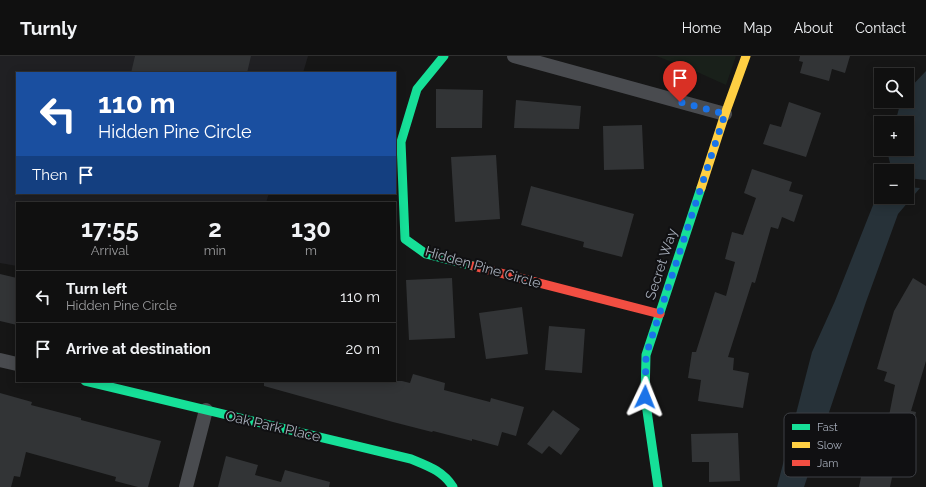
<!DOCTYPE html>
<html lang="en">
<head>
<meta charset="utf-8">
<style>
  body { margin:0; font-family:Raleway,sans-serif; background:#191919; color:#f1f3f6; height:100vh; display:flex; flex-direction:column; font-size:15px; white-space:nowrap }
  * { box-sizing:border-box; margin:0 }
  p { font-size:13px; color:#9c9d9f }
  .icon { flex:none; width:22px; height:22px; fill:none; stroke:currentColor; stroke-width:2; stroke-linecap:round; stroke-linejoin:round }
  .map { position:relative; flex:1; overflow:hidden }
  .sheet { position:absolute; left:16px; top:146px; width:380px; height:180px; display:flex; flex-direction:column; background:#101010; border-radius:0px; box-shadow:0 2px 10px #0003,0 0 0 1px #303030 }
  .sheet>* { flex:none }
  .guide { position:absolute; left:16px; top:16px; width:380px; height:122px; border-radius:0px; box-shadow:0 2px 10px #0003,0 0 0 1px #303030; background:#1a4fa0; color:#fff; overflow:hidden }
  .tools { position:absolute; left:874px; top:12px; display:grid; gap:8px }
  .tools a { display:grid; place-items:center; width:40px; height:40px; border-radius:0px; background:#101010; box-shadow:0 2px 10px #0003,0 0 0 1px #303030; font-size:20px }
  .pin { position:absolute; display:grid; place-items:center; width:34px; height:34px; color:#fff; margin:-41px -17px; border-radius:50% 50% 50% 0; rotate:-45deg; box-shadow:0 0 4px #0007 }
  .pin .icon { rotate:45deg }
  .me { position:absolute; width:44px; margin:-22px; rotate:2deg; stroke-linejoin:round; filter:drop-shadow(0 0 3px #0008) }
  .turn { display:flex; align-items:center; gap:14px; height:84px; padding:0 16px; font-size:18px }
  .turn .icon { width:52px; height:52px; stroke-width:2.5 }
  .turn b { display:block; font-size:28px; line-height:34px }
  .then { display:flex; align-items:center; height:38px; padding:0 16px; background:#0003; gap:8px; font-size:15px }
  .eta { display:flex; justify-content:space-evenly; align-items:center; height:68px; text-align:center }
  .eta b { font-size:24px; font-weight:700; line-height:28px }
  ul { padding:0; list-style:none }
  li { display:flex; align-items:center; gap:12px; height:52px; padding:0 16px; border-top:1px solid #303030 }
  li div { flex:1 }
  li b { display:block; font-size:15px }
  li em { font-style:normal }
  header { display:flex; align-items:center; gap:24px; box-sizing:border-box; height:56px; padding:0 20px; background:#101010; border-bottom:1px solid #303030 }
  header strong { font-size:19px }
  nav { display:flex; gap:22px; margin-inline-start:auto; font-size:14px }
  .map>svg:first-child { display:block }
</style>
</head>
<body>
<header>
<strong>Turnly</strong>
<nav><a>Home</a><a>Map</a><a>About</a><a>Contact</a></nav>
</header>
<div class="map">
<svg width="926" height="431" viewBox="0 0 926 431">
  <rect width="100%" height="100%" fill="#161616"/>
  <path fill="#202023" d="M0,0H308L303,17H17V137H269L266,147H17V210L0,207Z"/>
  <path fill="#19201a" d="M656,0H736L726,29L686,11Z"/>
  <path fill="#273239" d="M926,15V124L907,122V115H892L888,99L889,93H907V67H895L901,45H907V35Z
    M881,129V141H907V131L920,132L898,158L866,246L804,431H777L812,296L835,245Z"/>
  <path fill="#323436" d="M135,0H251L247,17H131Z
    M800,0H850L845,17L832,13L829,25L800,17L803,6L799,5Z
    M436,33L483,34L482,72H436Z
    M516,44L581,50L579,73L514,72Z
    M789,46L821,57L806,101L763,88L770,68L781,71Z
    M642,69L644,113L604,114L603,70Z
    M496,99L500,163L455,166L451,101Z
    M752,113L792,126L789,135L803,139L794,166L782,161L778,173L771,171L755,227L752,226L728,301L734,302L733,314L749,317L743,352L698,345L701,324L688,322L692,296H696L715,236L726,240L735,206L725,203L732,176L743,179L756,142L744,137Z
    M531,130L634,158L622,201L583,191L584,186L521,169Z
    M0,218L17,222V269L0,265Z
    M452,222L455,282L409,284L406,224Z
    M913,222L926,230V305L911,355L916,356L907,400L897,398L890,431H859L867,392H864L869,367L887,370L895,329L884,325L887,316L877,313L894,255Z
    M522,251L528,298L486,303L479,257Z
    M549,270L585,273L582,317L545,314Z
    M413,318L445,327L444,334L490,346L491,342L524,351L516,380L502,376L498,390L472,383V385L433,375L432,376L393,366L264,330V325H402L410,327Z
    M0,337L32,346L31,349L81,362V364L161,385L148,431H138L115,425L116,421L26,396L20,421L14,420L11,431H0Z
    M553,354L580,373L561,399L549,390L542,398L527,388Z
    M738,377L740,425L709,426V406H692L691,378Z
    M226,400L258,409L255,419L281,426L285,414L330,426L329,431H218Z"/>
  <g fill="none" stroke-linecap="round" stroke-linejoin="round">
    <path stroke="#494b4f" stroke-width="14" d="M514,0L725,58
      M0,304L17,308
      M186,431L206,354"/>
    <path stroke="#16e098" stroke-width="9" d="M444,0L417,33L401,86L405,183L426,198L473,210
      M85,325L411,403C428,410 443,415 453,431
      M658,431L645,341L646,299L701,132"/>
    <path stroke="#ffcf43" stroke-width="9" d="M701,132L725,58L746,0"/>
    <path stroke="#f24e42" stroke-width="9" d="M473,210L660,258"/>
  </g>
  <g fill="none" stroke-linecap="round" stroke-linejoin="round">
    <path stroke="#1a73e8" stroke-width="7" stroke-dasharray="0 12.6" d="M645,341L646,299L725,58L680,46"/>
  </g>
  <g text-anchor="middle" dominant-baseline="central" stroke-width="4" stroke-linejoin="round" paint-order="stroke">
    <g font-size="14" fill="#a5acb8" stroke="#101012">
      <text transform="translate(661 208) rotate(-72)">Secret Way</text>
      <text transform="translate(483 211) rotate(16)">Hidden Pine Circle</text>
      <text transform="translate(273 370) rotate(13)">Oak Park Place</text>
    </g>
  </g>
  <rect x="784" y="357" width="132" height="64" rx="6" fill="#101012" stroke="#3d3f44" stroke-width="1"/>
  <rect x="792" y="368" width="18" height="6" fill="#16e098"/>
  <rect x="792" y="386" width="18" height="6" fill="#ffcf43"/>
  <rect x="792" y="404" width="18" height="6" fill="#f24e42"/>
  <g font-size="11" fill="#a5acb8">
    <text x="817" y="375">Fast</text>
    <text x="817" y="393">Slow</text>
    <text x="817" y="411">Jam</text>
  </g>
</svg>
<div class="tools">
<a><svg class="icon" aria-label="search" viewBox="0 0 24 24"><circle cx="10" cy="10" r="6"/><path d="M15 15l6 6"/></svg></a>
<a>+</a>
<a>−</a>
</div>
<div class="pin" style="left:680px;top:46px;background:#d93025"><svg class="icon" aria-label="arrive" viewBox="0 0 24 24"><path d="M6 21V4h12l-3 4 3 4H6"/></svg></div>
<svg class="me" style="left:645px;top:341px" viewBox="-20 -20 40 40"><path d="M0-17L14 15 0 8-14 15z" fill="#1a73e8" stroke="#fff" stroke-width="4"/></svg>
<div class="guide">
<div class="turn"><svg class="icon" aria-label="left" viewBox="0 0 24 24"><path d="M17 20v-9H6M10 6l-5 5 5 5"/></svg><div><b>110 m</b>Hidden Pine Circle</div></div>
<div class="then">Then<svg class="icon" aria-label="arrive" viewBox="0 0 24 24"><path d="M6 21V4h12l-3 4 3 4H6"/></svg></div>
</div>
<section class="sheet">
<div class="eta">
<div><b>17:55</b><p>Arrival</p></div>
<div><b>2</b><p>min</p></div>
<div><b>130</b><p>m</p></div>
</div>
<ul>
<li><svg class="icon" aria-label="left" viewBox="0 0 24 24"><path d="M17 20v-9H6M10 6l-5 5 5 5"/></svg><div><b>Turn left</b><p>Hidden Pine Circle</p></div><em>110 m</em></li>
<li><svg class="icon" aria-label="arrive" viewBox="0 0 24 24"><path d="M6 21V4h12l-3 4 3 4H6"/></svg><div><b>Arrive at destination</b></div><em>20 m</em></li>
</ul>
</section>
</div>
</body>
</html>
